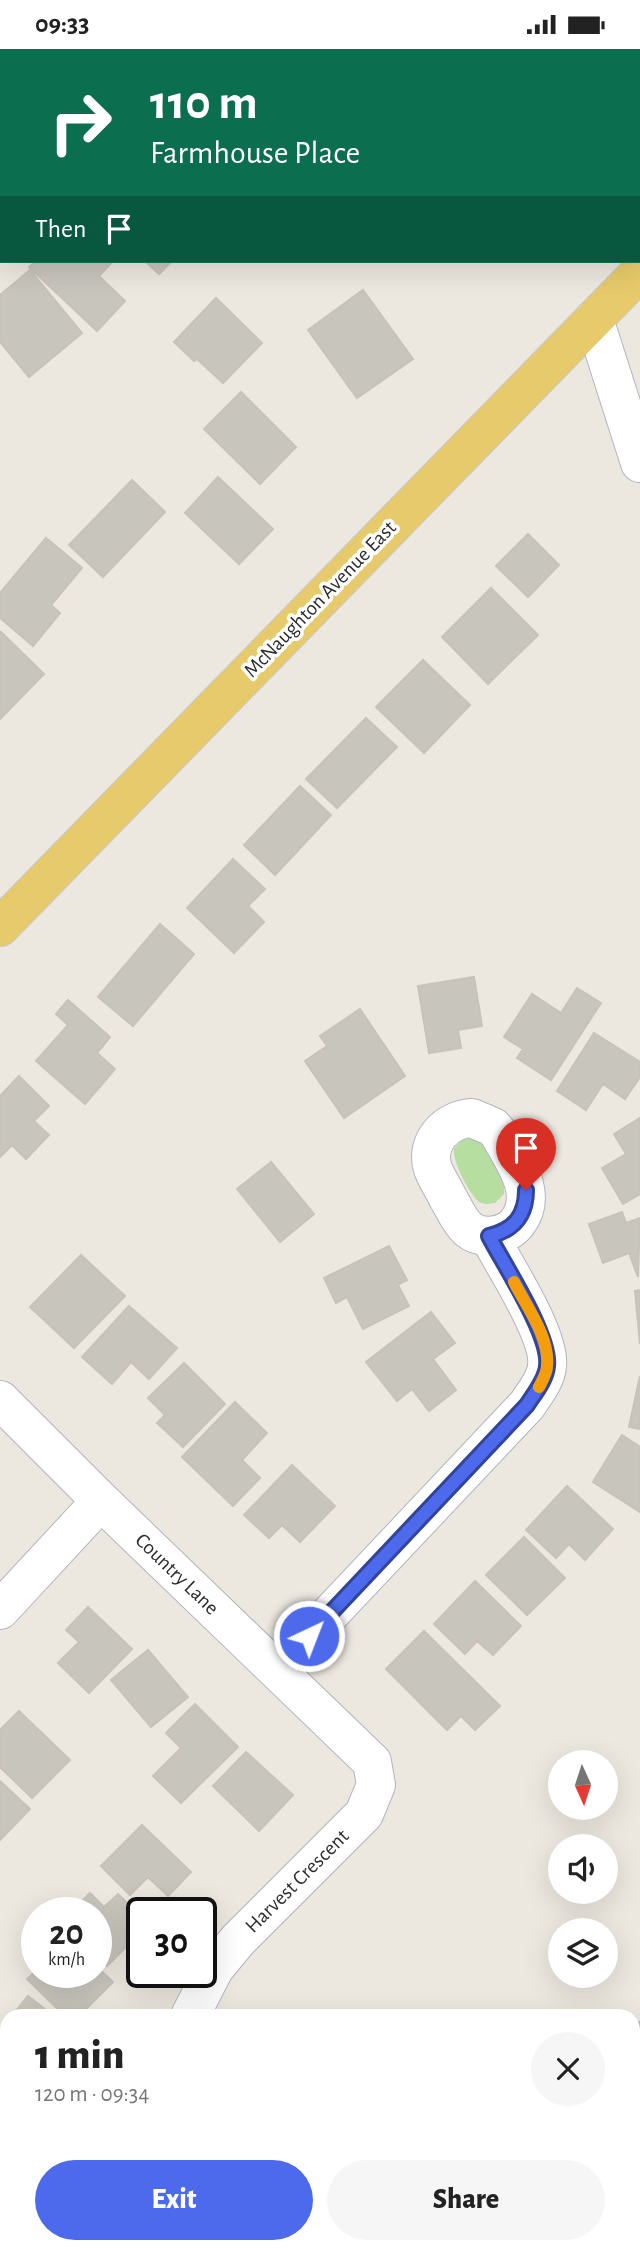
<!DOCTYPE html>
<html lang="en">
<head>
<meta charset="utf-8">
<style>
  body { margin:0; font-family:"Alegreya Sans",sans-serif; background:#f6f6f6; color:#222; height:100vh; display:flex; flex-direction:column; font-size:26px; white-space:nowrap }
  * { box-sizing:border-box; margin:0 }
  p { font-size:23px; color:#767676 }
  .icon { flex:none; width:38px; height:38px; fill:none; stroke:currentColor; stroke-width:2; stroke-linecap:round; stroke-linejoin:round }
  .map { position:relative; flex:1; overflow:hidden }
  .details { position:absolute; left:0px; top:1960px; width:640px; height:245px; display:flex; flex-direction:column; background:#fff; border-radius:21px 21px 0 0; box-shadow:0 7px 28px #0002 }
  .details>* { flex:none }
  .top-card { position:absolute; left:0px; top:0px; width:640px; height:214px; box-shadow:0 7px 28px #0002; background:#0b6e4f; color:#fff; overflow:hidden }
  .needle { width:46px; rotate:177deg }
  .tools { position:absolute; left:548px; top:1701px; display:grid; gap:14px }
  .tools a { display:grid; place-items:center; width:70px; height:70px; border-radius:50%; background:#fff; box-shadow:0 7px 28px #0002; font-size:35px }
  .speed { position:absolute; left:21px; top:1848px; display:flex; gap:14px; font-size:35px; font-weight:700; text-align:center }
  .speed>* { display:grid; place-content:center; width:91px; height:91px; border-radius:50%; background:#fff; box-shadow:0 7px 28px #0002; line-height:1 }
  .speed small { font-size:18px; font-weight:400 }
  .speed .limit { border:4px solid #111; border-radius:10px; background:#fff; color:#111 }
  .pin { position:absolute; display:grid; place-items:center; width:60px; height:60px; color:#fff; margin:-72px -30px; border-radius:50% 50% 50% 0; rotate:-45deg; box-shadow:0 0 7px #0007 }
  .pin .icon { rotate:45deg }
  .me { position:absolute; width:77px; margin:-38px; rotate:43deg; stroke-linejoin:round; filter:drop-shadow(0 0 5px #0008) }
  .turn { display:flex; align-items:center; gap:24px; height:147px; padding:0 35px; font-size:32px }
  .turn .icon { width:91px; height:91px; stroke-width:2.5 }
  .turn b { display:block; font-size:49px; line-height:60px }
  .then { display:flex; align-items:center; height:66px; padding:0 35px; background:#0003; gap:14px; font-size:26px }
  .round { display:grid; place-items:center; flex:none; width:74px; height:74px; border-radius:37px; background:#f6f6f6 }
  .summary { display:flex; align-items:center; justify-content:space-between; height:119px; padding:0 35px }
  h1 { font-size:42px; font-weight:800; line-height:52px }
  .button { display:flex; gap:14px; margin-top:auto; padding:14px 35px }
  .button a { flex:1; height:80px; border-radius:42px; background:#4d6aec; color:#fff; font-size:28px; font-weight:800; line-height:80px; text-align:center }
  .button a+a { background:#f6f6f6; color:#222 }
  .status { display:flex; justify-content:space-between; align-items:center; height:49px; padding:0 35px; background:#fff; direction:ltr }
  .status svg { height:19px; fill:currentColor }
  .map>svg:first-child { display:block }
</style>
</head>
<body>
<div class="status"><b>09:33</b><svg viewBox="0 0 49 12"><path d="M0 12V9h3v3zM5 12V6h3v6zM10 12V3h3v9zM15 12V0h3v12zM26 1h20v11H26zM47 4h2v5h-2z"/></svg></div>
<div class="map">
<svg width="640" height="2205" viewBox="0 0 640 2205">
  <rect width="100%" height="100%" fill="#ece7df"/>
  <path fill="#b5dea0" d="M463,1090H476L486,1098L504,1133V1145L495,1154C489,1155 483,1156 478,1152C469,1144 452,1112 454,1100Z"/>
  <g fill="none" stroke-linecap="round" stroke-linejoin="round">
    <path stroke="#7bc9e5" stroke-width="10" d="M634,1980L640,1977"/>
  </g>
  <path fill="#c8c5bd" stroke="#c8c2b9" stroke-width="2" d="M0,0L13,2H2L0,36Z
    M242,0H270L275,2H241Z
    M36,212H113L99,227L125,252L97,282L29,218Z
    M145,212H172L159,225Z
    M30,221L82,284L29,328L0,293V246Z
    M363,241L413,310L357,349L308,281Z
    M216,249L262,294L223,334L197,310L194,312L174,293Z
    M241,343L296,398L260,435L204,380Z
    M218,428L273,480L239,515L185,464Z
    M132,431L165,463L103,528L69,496Z
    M528,485L559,516L528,548L496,517Z
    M46,489L82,519L51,556L60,564L33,597L0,569V544Z
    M491,539L538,586L488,635L442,588Z
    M1,583L44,625L0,670V584Z
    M423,611L470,656L424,704L376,658Z
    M366,669L397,698L337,759L306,730Z
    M300,737L331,766L275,826L244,796Z
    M233,810L265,840L248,857L264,873L234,904L187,859Z
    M160,875L194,905L133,977L98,948Z
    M474,928L482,977L458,981L461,999L429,1004L418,937Z
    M577,939L601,954L551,1031L517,1009L523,1000L504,988L532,945L561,964Z
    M68,951L110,988L97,1004L115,1020L85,1055L36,1012L68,976L56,965Z
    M360,960L405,1027L344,1069L305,1012L327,997L320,987Z
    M594,984L640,1013V1028L625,1050L603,1035L586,1061L557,1042Z
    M19,1027L49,1057L34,1072L49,1086L26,1110L12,1096L0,1108V1047Z
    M640,1069V1145L623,1155L602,1119L626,1105L614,1085Z
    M271,1113L314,1165L280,1193L237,1140Z
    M622,1163L626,1174L640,1169L638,1228L629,1204L603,1214L589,1175Z
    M389,1197L407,1231L398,1236L409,1257L363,1280L347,1248L336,1254L324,1229Z
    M81,1206L125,1247L74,1299L30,1258Z
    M640,1241V1295L635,1242Z
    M129,1257L177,1299L149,1330L131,1313L112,1335L82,1308Z
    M431,1263L455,1294L433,1310L456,1341L429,1362L412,1340L397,1352L366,1313Z
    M184,1314L225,1355L183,1398L157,1374L165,1366L148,1349Z
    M640,1327V1380L629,1378Z
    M235,1353L267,1384L242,1411L260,1429L233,1457L182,1408Z
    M622,1386L640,1398V1463L593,1433Z
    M292,1416L335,1457L300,1493L282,1476L269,1489L244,1466Z
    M567,1437L613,1480L585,1511L569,1495L556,1509L526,1481Z
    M524,1488L565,1529L527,1566L486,1526Z
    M475,1532L521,1577L493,1606L477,1592L465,1605L434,1575Z
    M88,1558L132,1600L89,1644L58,1614L79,1593L66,1581Z
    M424,1582L500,1657L475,1681L461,1667L447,1681L386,1620Z
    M148,1601L188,1648L151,1678L111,1631Z
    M195,1655L238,1698L181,1754L153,1727L181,1699L166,1684Z
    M19,1662L70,1711L32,1749L0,1718V1681Z
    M246,1703L293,1746L259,1782L213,1737Z
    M0,1732L30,1760L0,1791Z
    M142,1776L191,1823L168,1847L148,1828L130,1846L101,1817Z
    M90,1844L104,1858L118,1845L142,1868V1882L107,1917L96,1906V1864H70Z
    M96,1917L113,1933L79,1967H65L27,1930L37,1921V1923H96Z
    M28,1947L54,1967H12Z
    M7,1973V2001L0,1995V1982Z
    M0,2011L7,2017L6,2089L0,2083Z
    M141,2198H219L227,2205H147Z
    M229,2198H255L248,2205H236Z"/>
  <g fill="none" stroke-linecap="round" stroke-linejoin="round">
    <defs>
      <path id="minor" d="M123,0L124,2
        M0,123L2,121
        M594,270L640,414
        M472,1069L493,1078L499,1085C513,1111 540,1145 517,1174C507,1187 482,1192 468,1180C459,1172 454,1159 448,1149C443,1139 437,1130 433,1120C424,1093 447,1070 472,1069Z
        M0,1351L101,1452L372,1713L376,1736L364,1765L238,1891L214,1920L190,1967
        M0,1561L101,1452
        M277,1621L527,1356C534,1345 546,1331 547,1317C551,1287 504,1216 489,1187
        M18,2205L25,2198"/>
      <path id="major" d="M0,878L640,223"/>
    </defs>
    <use href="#minor" stroke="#b3b5be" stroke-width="40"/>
    <use href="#major" stroke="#c8c8c8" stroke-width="40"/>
    <use href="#minor" stroke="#fff" stroke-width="38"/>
    <use href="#major" stroke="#e6ca6b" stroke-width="38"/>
  </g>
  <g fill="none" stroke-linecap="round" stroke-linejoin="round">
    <defs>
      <path id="route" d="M309,1587L527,1356C534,1345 546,1331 547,1317C551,1287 504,1216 489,1187C514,1181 526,1167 526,1141"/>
    </defs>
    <use href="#route" stroke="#324599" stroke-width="18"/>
    <use href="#route" stroke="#4d6aec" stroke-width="12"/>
    <path stroke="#f59e0b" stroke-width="12" d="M514,1233C526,1257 550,1288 547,1317C547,1324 542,1332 539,1338"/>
  </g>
  <g text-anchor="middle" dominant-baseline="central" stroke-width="7" stroke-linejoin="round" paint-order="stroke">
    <g font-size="21" fill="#2c2c2c" stroke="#fff">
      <text transform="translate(320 550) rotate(-46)">McNaughton Avenue East</text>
      <text transform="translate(177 1525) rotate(44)">Country Lane</text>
      <text transform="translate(297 1832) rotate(-45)">Harvest Crescent</text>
    </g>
  </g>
</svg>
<div class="tools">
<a><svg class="needle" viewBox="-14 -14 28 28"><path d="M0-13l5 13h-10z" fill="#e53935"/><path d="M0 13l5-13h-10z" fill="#767676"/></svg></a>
<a><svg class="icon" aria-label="sound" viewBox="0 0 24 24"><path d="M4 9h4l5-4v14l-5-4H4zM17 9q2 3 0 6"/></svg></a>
<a><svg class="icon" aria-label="layers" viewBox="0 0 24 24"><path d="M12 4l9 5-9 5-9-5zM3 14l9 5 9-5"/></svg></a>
</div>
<div class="speed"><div>20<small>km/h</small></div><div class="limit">30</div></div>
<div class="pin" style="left:526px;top:1141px;background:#d93025"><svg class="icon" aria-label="arrive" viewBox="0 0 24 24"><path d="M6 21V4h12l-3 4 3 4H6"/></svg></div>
<svg class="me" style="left:309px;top:1587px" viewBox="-20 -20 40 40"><circle r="17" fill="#4d6aec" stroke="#fff" stroke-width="3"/><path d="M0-11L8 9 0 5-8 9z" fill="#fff"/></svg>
<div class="top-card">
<div class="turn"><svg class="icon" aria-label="right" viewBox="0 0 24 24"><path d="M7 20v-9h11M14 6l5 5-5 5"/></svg><div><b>110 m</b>Farmhouse Place</div></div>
<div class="then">Then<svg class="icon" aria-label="arrive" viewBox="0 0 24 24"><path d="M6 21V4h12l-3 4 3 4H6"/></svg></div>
</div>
<section class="details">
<div class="summary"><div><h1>1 min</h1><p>120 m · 09:34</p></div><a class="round"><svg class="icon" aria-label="close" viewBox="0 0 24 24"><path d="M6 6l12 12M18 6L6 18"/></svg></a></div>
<div class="button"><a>Exit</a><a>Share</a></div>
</section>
</div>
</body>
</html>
